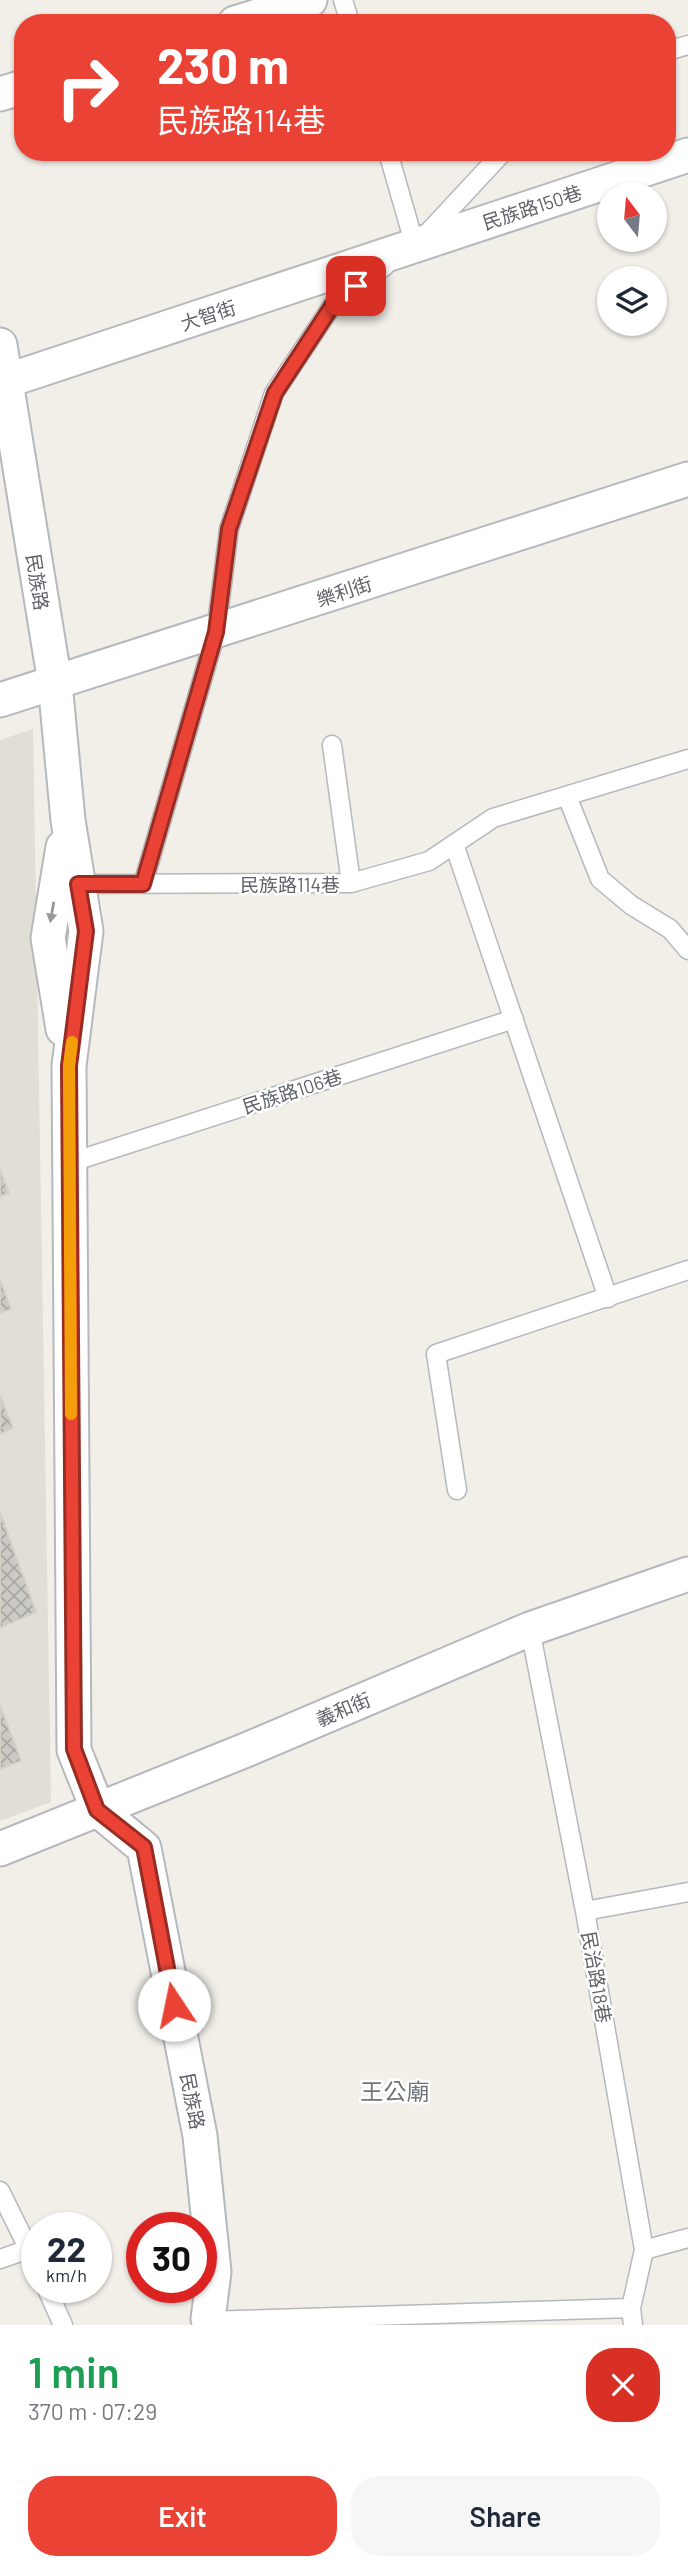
<!DOCTYPE html>
<html lang="en">
<head>
<meta charset="utf-8">
<style>
  body { margin:0; font-family:Barlow,"Noto Sans TC",sans-serif; background:#f6f6f7; color:#1f2937; height:100vh; display:flex; flex-direction:column; font-size:26px; white-space:nowrap }
  * { box-sizing:border-box; margin:0 }
  p { font-size:23px; color:#747a83 }
  .icon { flex:none; width:38px; height:38px; fill:none; stroke:currentColor; stroke-width:2; stroke-linecap:round; stroke-linejoin:round }
  .map { position:relative; height:2325px; overflow:hidden }
  .side { display:flex; flex-direction:column; background:#fff; flex:1 }
  .side>* { flex:none }
  .hud { position:absolute; left:14px; top:14px; width:662px; height:147px; border-radius:28px; box-shadow:0 2px 5px #0004; background:#ea4335; color:#fff; overflow:hidden }
  .needle { width:46px; rotate:344deg }
  .buttons { position:absolute; left:597px; top:182px; display:grid; gap:14px }
  .buttons a { display:grid; place-items:center; width:70px; height:70px; border-radius:50%; background:#fff; box-shadow:0 2px 5px #0004; font-size:35px }
  .speed { position:absolute; left:21px; top:2212px; display:flex; gap:14px; font-size:35px; font-weight:700; text-align:center }
  .speed>* { display:grid; place-content:center; width:91px; height:91px; border-radius:50%; background:#fff; box-shadow:0 2px 5px #0004; line-height:1 }
  .speed small { font-size:18px; font-weight:400 }
  .speed .limit { border:10px solid #d22; background:#fff; color:#111 }
  .pin { position:absolute; display:grid; place-items:center; width:60px; height:60px; color:#fff; margin:-30px; border-radius:14px; box-shadow:0 4px 10px #0006 }
  .me { position:absolute; width:77px; margin:-38px; rotate:349deg; stroke-linejoin:round; filter:drop-shadow(0 0 5px #0008) }
  .turn { display:flex; align-items:center; gap:24px; height:147px; padding:0 28px; font-size:32px }
  .turn .icon { width:91px; height:91px; stroke-width:2.5 }
  .turn b { display:block; font-size:49px; line-height:60px }
  .round { display:grid; place-items:center; flex:none; width:74px; height:74px; border-radius:28px; background:#f6f6f7 }
  .overview { display:flex; align-items:center; justify-content:space-between; height:119px; padding:0 28px }
  h1 { font-size:42px; font-weight:600; line-height:52px; color:#1e9e55 }
  .button { display:flex; gap:14px; margin-top:auto; padding:14px 28px }
  .button a { flex:1; height:80px; border-radius:28px; background:#ea4335; color:#fff; font-size:28px; font-weight:600; line-height:80px; text-align:center }
  .button a+a { background:#f6f6f7; color:#1f2937 }
  .map>svg:first-child { display:block }
</style>
</head>
<body>
<div class="map">
<svg width="688" height="2325" viewBox="0 0 688 2325">
  <defs>
    <pattern id="building-cross-hatch" width="8" height="8" patternUnits="userSpaceOnUse" patternTransform="scale(1.75)"><rect width="8" height="8" fill="#cccac5"/><path d="M0 0l8 8M0 8l8-8" fill="none" stroke="#a9a8a4"/></pattern>
  </defs>
  <rect width="100%" height="100%" fill="#f1efe8"/>
  <path fill="#e1ded6" d="M33,729L51,1802L0,1821V740Z"/>
  <path fill="url(#building-cross-hatch)" stroke="#d6d1c6" stroke-width="2" d="M0,1170L9,1193L0,1197Z
    M0,1280L11,1309L0,1313Z
    M0,1395L13,1428L0,1434Z
    M0,1512L36,1612L0,1628Z
    M0,1705L21,1761L0,1769Z"/>
  <g fill="none" stroke-linecap="round" stroke-linejoin="round">
    <defs>
      <path id="service" d="M343,0L350,23
        M667,51L688,45
        M388,152L415,246
        M424,237L503,152
        M332,745L351,883
        M567,796L600,879L631,905L670,929L688,950
        M454,844L608,1298
        M78,884L351,883L429,861L493,818L688,759
        M143,884L216,632L229,529L274,393L336,300L385,266
        M69,1163L514,1019
        M457,1490L436,1354L688,1270
        M530,1629L585,1911L644,2250L631,2308L633,2325
        M585,1911L688,1892
        M0,2191L37,2266
        M644,2250L688,2238
        M0,2259L29,2249
        M46,2287L63,2325
        M204,2321L631,2308"/>
      <path id="minor" d="M235,23L310,0
        M0,94L23,87
        M0,345L55,683L68,820L86,931L69,1066L74,1750L98,1810L144,1848L200,2136L214,2272L208,2319L210,2325
        M0,383L688,155
        M0,700L688,479
        M63,1029L48,938L63,847
        M0,1849L246,1750L530,1629L688,1574"/>
    </defs>
    <use href="#service" stroke="#b5b8bc" stroke-width="21"/>
    <use href="#minor" stroke="#b5b8bc" stroke-width="37"/>
    <use href="#service" stroke="#fff" stroke-width="18"/>
    <use href="#minor" stroke="#fff" stroke-width="33"/>
  </g>
  <defs><path id="oneway-solid" d="M-6-.8H1V-3.2L6.5 0L1 3.2V.8H-6Z" transform="scale(1.75)"/></defs>
  <use fill="#979a9d" href="#oneway-solid" transform="translate(52 912) rotate(100)"/>
  <g fill="none" stroke-linecap="round" stroke-linejoin="round">
    <defs>
      <path id="route" d="M174,2005L144,1847L97,1810L74,1749L69,1066L86,931L78,884H143L216,632L229,529L275,393L336,300L356,286"/>
    </defs>
    <use href="#route" stroke="#982c22" stroke-width="18"/>
    <use href="#route" stroke="#ea4335" stroke-width="12"/>
    <path stroke="#f59e0b" stroke-width="12" d="M71,1414L69,1066L72,1042"/>
  </g>
  <g text-anchor="middle" dominant-baseline="central" stroke-width="5" stroke-linejoin="round" paint-order="stroke">
    <g font-size="19" fill="#5f6368" stroke="#fff">
      <text transform="translate(532 207) rotate(-18)">民族路150巷</text>
      <text transform="translate(208 315) rotate(-18)">大智街</text>
      <text transform="translate(38 582) rotate(81)">民族路</text>
      <text transform="translate(344 591) rotate(-18)">樂利街</text>
      <text x="290" y="884">民族路114巷</text>
      <text transform="translate(292 1091) rotate(-18)">民族路106巷</text>
      <text transform="translate(343 1709) rotate(-23)">義和街</text>
      <text transform="translate(597 1977) rotate(80)">民治路18巷</text>
      <text transform="translate(193 2101) rotate(79)">民族路</text>
    </g>
    <g font-size="23" fill="#70757a" stroke="#fff">
      <text x="395" y="2091">王公廟</text>
    </g>
  </g>
</svg>
<div class="buttons">
<a><svg class="needle" viewBox="-14 -14 28 28"><path d="M0-13l5 13h-10z" fill="#e53935"/><path d="M0 13l5-13h-10z" fill="#747a83"/></svg></a>
<a><svg class="icon" aria-label="layers" viewBox="0 0 24 24"><path d="M12 4l9 5-9 5-9-5zM3 14l9 5 9-5"/></svg></a>
</div>
<div class="speed"><div>22<small>km/h</small></div><div class="limit">30</div></div>
<div class="pin" style="left:356px;top:286px;background:#d93025"><svg class="icon" aria-label="arrive" viewBox="0 0 24 24"><path d="M6 21V4h12l-3 4 3 4H6"/></svg></div>
<svg class="me" style="left:174px;top:2005px" viewBox="-20 -20 40 40"><circle r="19" fill="#fff"/><path d="M0-13L10 11 0 6-10 11z" fill="#ea4335"/></svg>
<div class="hud">
<div class="turn"><svg class="icon" aria-label="right" viewBox="0 0 24 24"><path d="M7 20v-9h11M14 6l5 5-5 5"/></svg><div><b>230 m</b>民族路114巷</div></div>
</div>
</div>
<section class="side">
<div class="overview"><div><h1>1 min</h1><p>370 m · 07:29</p></div><a class="round" style="background:#d93025;color:#fff"><svg class="icon" aria-label="close" viewBox="0 0 24 24"><path d="M6 6l12 12M18 6L6 18"/></svg></a></div>
<div class="button"><a>Exit</a><a>Share</a></div>
</section>
</body>
</html>
